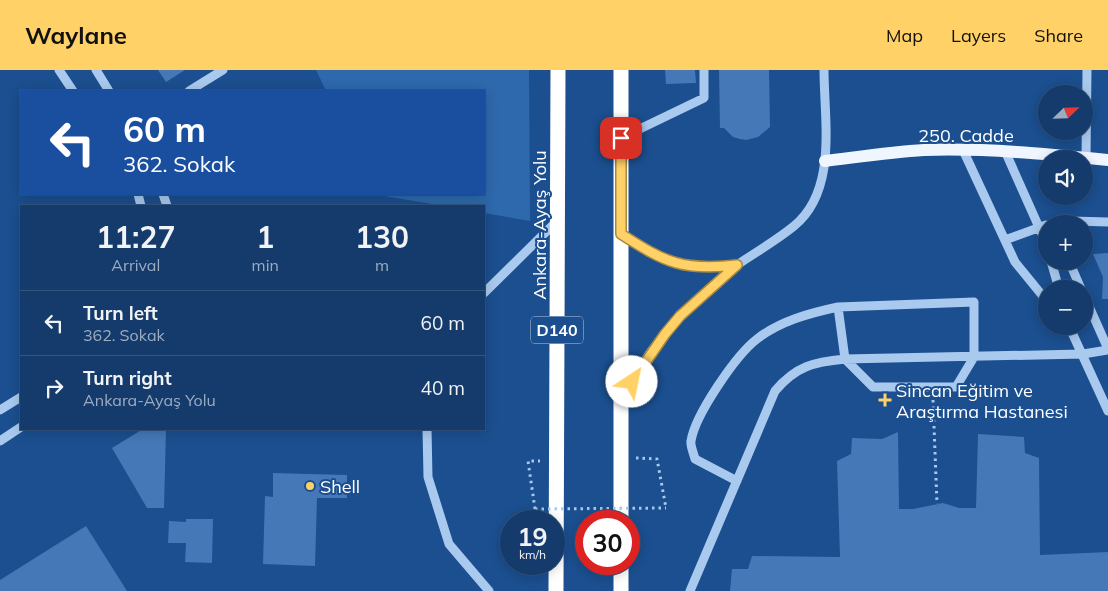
<!DOCTYPE html>
<html lang="en">
<head>
<meta charset="utf-8">
<style>
  body { margin:0; font-family:Mulish,sans-serif; background:#214673; color:#f1f3f6; height:100vh; display:flex; flex-direction:column; font-size:19px; white-space:nowrap }
  * { box-sizing:border-box; margin:0 }
  p { font-size:16px; color:#9dadc1 }
  .icon { flex:none; width:28px; height:28px; fill:none; stroke:currentColor; stroke-width:2; stroke-linecap:round; stroke-linejoin:round }
  .map { position:relative; flex:1; overflow:hidden }
  .panel { position:absolute; left:20px; top:135px; width:465px; height:225px; display:flex; flex-direction:column; background:#143b6b; border-radius:0px; box-shadow:0 2px 12px #0003,0 0 0 1px #33557e }
  .panel>* { flex:none }
  .banner { position:absolute; left:20px; top:20px; width:465px; height:105px; border-radius:0px; box-shadow:0 2px 12px #0003,0 0 0 1px #33557e; background:#1a4fa0; color:#fff; overflow:hidden }
  .needle { width:32px; rotate:67deg }
  .controls { position:absolute; left:1038px; top:15px; display:grid; gap:10px }
  .controls a { display:grid; place-items:center; width:55px; height:55px; border-radius:50%; background:#143b6b; box-shadow:0 2px 12px #0003,0 0 0 1px #33557e; font-size:25px }
  .speed { position:absolute; left:500px; top:440px; display:flex; gap:10px; font-size:25px; font-weight:700; text-align:center }
  .speed>* { display:grid; place-content:center; width:65px; height:65px; border-radius:50%; background:#143b6b; box-shadow:0 2px 12px #0003,0 0 0 1px #33557e; line-height:1 }
  .speed small { font-size:12px; font-weight:400 }
  .speed .limit { border:8px solid #d22; background:#fff; color:#111 }
  .pin { position:absolute; display:grid; place-items:center; width:42px; height:42px; color:#fff; margin:-21px; border-radius:10px; box-shadow:0 2px 8px #0006 }
  .me { position:absolute; width:55px; margin:-28px; rotate:34deg; stroke-linejoin:round; filter:drop-shadow(0 0 4px #0008) }
  .turn { display:flex; align-items:center; gap:18px; height:105px; padding:0 20px; font-size:22px }
  .turn .icon { width:65px; height:65px; stroke-width:2.5 }
  .turn b { display:block; font-size:35px; line-height:42px }
  .eta { display:flex; justify-content:space-evenly; align-items:center; height:85px; text-align:center }
  .eta b { font-size:30px; font-weight:700; line-height:35px }
  ul { padding:0; list-style:none }
  li { display:flex; align-items:center; gap:15px; height:65px; padding:0 20px; border-top:1px solid #33557e }
  li div { flex:1 }
  li b { display:block; font-size:19px }
  li em { font-style:normal }
  header { display:flex; align-items:center; gap:30px; box-sizing:border-box; height:70px; padding:0 25px; background:#ffd166; color:#111 }
  header strong { font-size:24px }
  nav { display:flex; gap:28px; margin-inline-start:auto; font-size:18px }
  .map>svg:first-child { display:block }
</style>
</head>
<body>
<header>
<strong>Waylane</strong>
<nav><a>Map</a><a>Layers</a><a>Share</a></nav>
</header>
<div class="map">
<svg width="1108" height="521" viewBox="0 0 1108 521">
  <rect width="100%" height="100%" fill="#1b4f8f"/>
  <path fill="#2e69ad" d="M316,0H529L530,151L484,143V136H444L372,124H484V21H326Z"/>
  <path fill="#4478b7" d="M158,0H185L166,12Z
    M665,0H695L696,13L666,14Z
    M719,0H769L770,57L758,67L746,70L740,69L733,67L724,58H720Z
    M1108,183V229H1102L1103,207L1093,184Z
    M143,359H166L164,438H147L112,378Z
    M898,362L899,439H913L943,433L959,438H976L978,364L1024,367L1025,383L1039,388L1040,485L1108,482V521H730L732,499H748L752,486L840,487L837,391L851,384L852,368L882,369Z
    M273,403L347,405V428H317L315,496L263,494L265,426L273,427Z
    M186,449H213L212,493L185,492L186,473H168L169,451L186,452Z
    M86,456L127,521H0V510Z"/>
  <g fill="none" stroke-linecap="round" stroke-linejoin="round">
    <path stroke="#a9c9ee" stroke-width="3" stroke-dasharray="2.5 4" stroke-linecap="butt" d="M933,330L937,434
      M636,388L657,389L666,438
      M535,439L528,391H540"/>
    <path stroke="#a9c9ee" stroke-width="9" d="M59,0L73,21
      M96,0L109,21
      M189,21L223,0
      M621,68L704,28V0
      M963,80L1015,192L1046,230
      M1005,81L1046,173
      M1086,88L1087,0
      M138,124L141,136
      M163,124L167,136
      M1054,154L1072,151L1108,152
      M621,164C666,193 682,201 737,195L680,246L652,280L622,325
      M1005,170L1046,155
      M1051,191L1059,219
      M1069,191L1081,219
      M737,195C756,182 777,170 794,156C838,120 824,50 824,0
      M484,223L557,151
      M1084,225L1108,279
      M974,232V287L956,317H873L845,289L838,237Z
      M1069,256L1108,341
      M0,340L21,327
      M427,359L428,407L449,474L489,521
      M0,371L21,357
      M737,411L695,389C694,384 690,376 691,371C695,345 736,285 757,269C780,251 810,243 838,237
      M690,521L775,321C796,296 814,292 845,289L1083,284L1108,280"/>
    <path stroke="#f0f6ff" stroke-width="12" d="M825,91C858,87 891,82 924,80C986,78 1047,84 1108,90"/>
    <path stroke="#fff" stroke-width="15" d="M621,0V451
      M621,494V521
      M556,521L558,0"/>
    <path stroke="#a9c9ee" stroke-width="3" stroke-dasharray="2.5 4" stroke-linecap="butt" d="M535,439L666,438"/>
  </g>
  <g fill="none" stroke-linecap="round" stroke-linejoin="round">
    <defs>
      <path id="route" d="M621,68V164C666,193 683,201 737,195L680,246L665,264L632,312"/>
    </defs>
    <use href="#route" stroke="#a68842" stroke-width="12"/>
    <use href="#route" stroke="#ffd166" stroke-width="9"/>
  </g>
  <g fill="#ffd166" stroke="#1b4f8f" stroke-width="2">
    <path d="M882.5 322.5h5v5h5v5h-5v5h-5v-5h-5v-5h5z"/>
    <circle cx="310" cy="416" r="5"/>
  </g>
  <g text-anchor="middle" dominant-baseline="central" stroke-width="4" stroke-linejoin="round" paint-order="stroke">
    <rect fill="#1b4f8f" stroke="#bbcadd" stroke-width="1" x="531" y="246.5" width="52" height="27" rx="4"/>
    <g font-size="16" font-weight="bold" fill="#fff">
      <text x="557" y="260">D140</text>
    </g>
    <g font-size="18" fill="#fff" stroke="#1b4f8f">
      <text x="966" y="65">250. Cadde</text>
      <text transform="translate(539 155) rotate(-90)">Ankara-Ayaş Yolu</text>
    </g>
    <g font-size="18" fill="#fff" stroke="#1b4f8f" text-anchor="start">
      <text x="896" y="320">Sincan Eğitim ve<tspan x="896" dy="21">Araştırma Hastanesi</tspan></text>
      <text x="320" y="416">Shell</text>
    </g>
  </g>
</svg>
<div class="controls">
<a><svg class="needle" viewBox="-14 -14 28 28"><path d="M0-13l5 13h-10z" fill="#e53935"/><path d="M0 13l5-13h-10z" fill="#9dadc1"/></svg></a>
<a><svg class="icon" aria-label="sound" viewBox="0 0 24 24"><path d="M4 9h4l5-4v14l-5-4H4zM17 9q2 3 0 6"/></svg></a>
<a>+</a>
<a>−</a>
</div>
<div class="speed"><div>19<small>km/h</small></div><div class="limit">30</div></div>
<div class="pin" style="left:621px;top:68px;background:#d93025"><svg class="icon" aria-label="arrive" viewBox="0 0 24 24"><path d="M6 21V4h12l-3 4 3 4H6"/></svg></div>
<svg class="me" style="left:632px;top:312px" viewBox="-20 -20 40 40"><circle r="19" fill="#fff"/><path d="M0-13L10 11 0 6-10 11z" fill="#ffd166"/></svg>
<div class="banner">
<div class="turn"><svg class="icon" aria-label="left" viewBox="0 0 24 24"><path d="M17 20v-9H6M10 6l-5 5 5 5"/></svg><div><b>60 m</b>362. Sokak</div></div>
</div>
<section class="panel">
<div class="eta">
<div><b>11:27</b><p>Arrival</p></div>
<div><b>1</b><p>min</p></div>
<div><b>130</b><p>m</p></div>
</div>
<ul>
<li><svg class="icon" aria-label="left" viewBox="0 0 24 24"><path d="M17 20v-9H6M10 6l-5 5 5 5"/></svg><div><b>Turn left</b><p>362. Sokak</p></div><em>60 m</em></li>
<li><svg class="icon" aria-label="right" viewBox="0 0 24 24"><path d="M7 20v-9h11M14 6l5 5-5 5"/></svg><div><b>Turn right</b><p>Ankara-Ayaş Yolu</p></div><em>40 m</em></li>
</ul>
</section>
</div>
</body>
</html>
